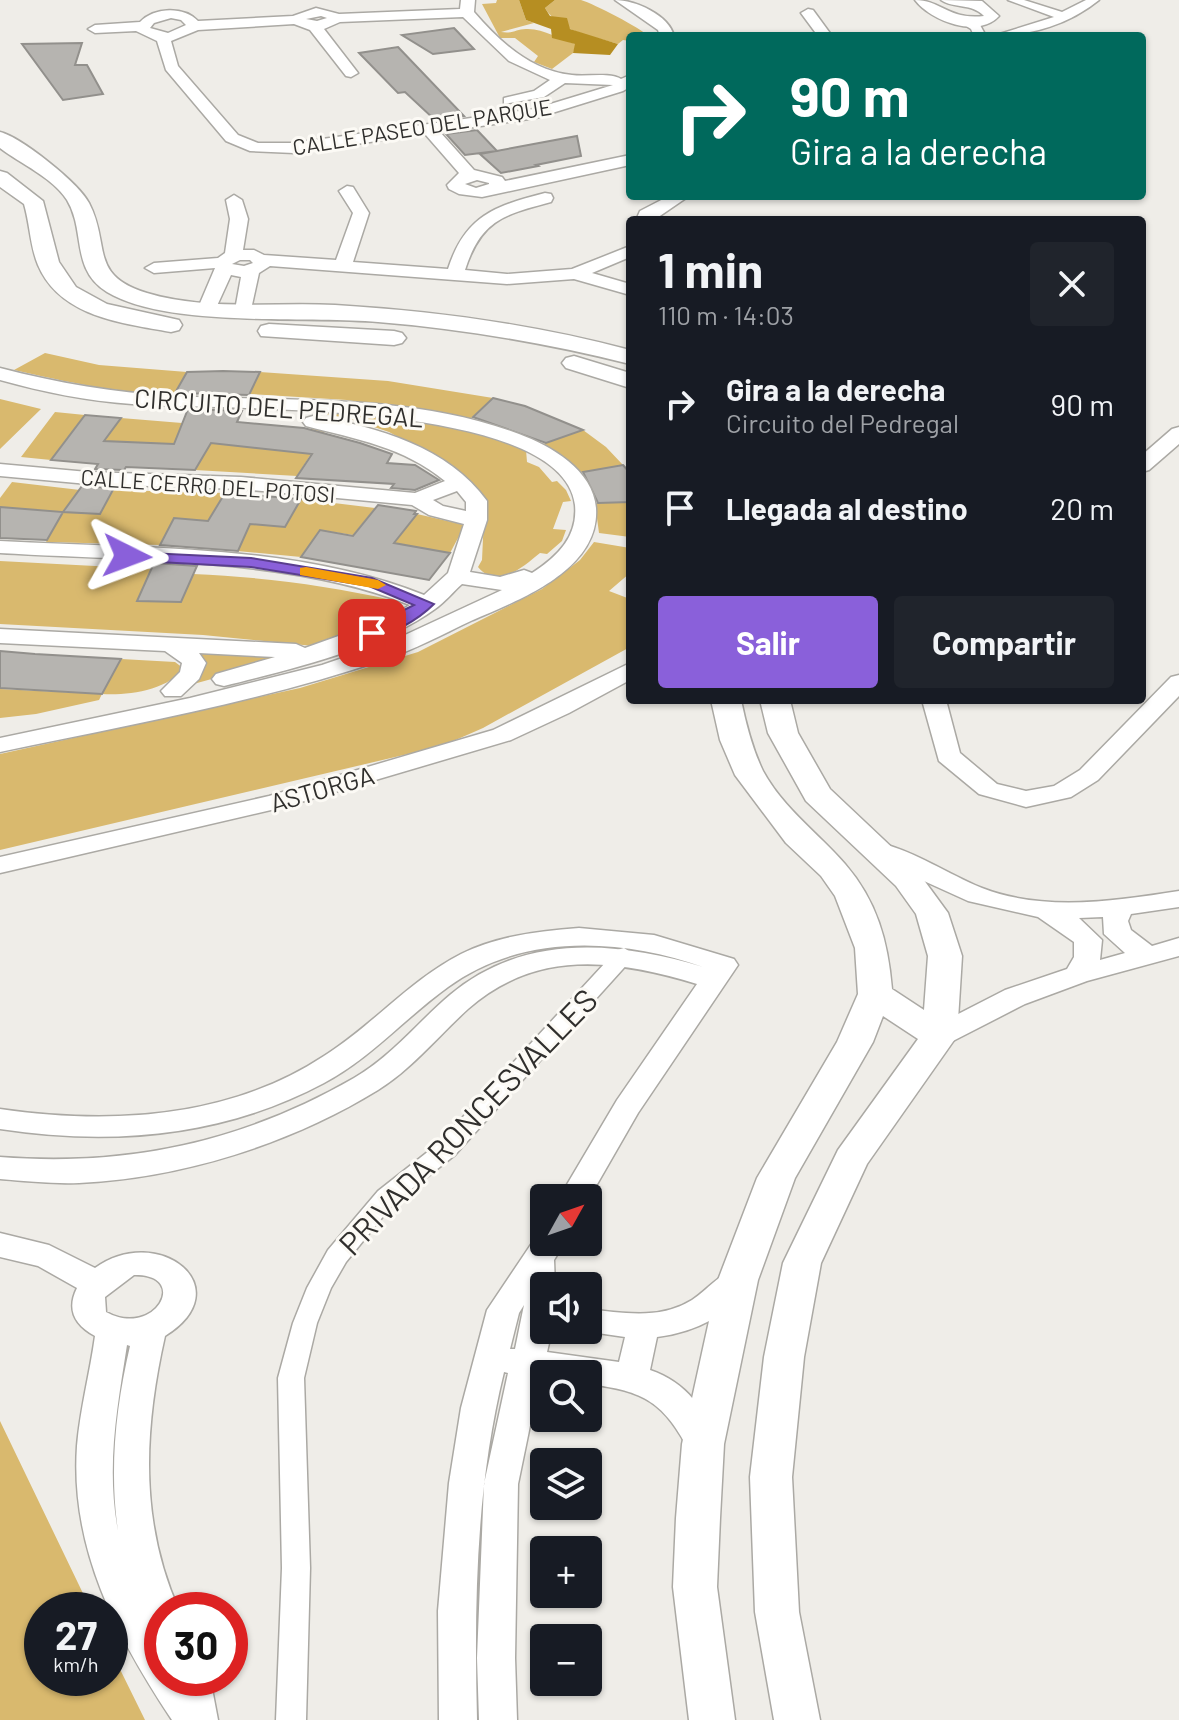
<!DOCTYPE html>
<html lang="es">
<head>
<meta charset="utf-8">
<style>
  body { margin:0; font-family:Barlow,sans-serif; background:#20242c; color:#f1f3f6; height:100vh; display:flex; flex-direction:column; font-size:30px; white-space:nowrap }
  * { box-sizing:border-box; margin:0 }
  p { font-size:26px; color:#9ea1a6 }
  .icon { flex:none; width:44px; height:44px; fill:none; stroke:currentColor; stroke-width:2; stroke-linecap:round; stroke-linejoin:round }
  .map { position:relative; flex:1; overflow:hidden }
  .details { position:absolute; left:626px; top:216px; width:520px; height:488px; display:flex; flex-direction:column; background:#171b24; border-radius:8px; box-shadow:0 2px 6px #0004 }
  .details>* { flex:none }
  .guide { position:absolute; left:626px; top:32px; width:520px; height:168px; border-radius:8px; box-shadow:0 2px 6px #0004; background:#00695c; color:#fff; overflow:hidden }
  .needle { width:52px; rotate:50deg }
  .buttons { position:absolute; left:530px; top:1184px; display:grid; gap:16px }
  .buttons a { display:grid; place-items:center; width:72px; height:72px; border-radius:8px; background:#171b24; box-shadow:0 2px 6px #0004; font-size:40px }
  .speed { position:absolute; left:24px; top:1592px; display:flex; gap:16px; font-size:40px; font-weight:700; text-align:center }
  .speed>* { display:grid; place-content:center; width:104px; height:104px; border-radius:50%; background:#171b24; box-shadow:0 2px 6px #0004; line-height:1 }
  .speed small { font-size:20px; font-weight:400 }
  .speed .limit { border:12px solid #d22; background:#fff; color:#111 }
  .pin { position:absolute; display:grid; place-items:center; width:68px; height:68px; color:#fff; margin:-34px; border-radius:16px; box-shadow:0 4px 12px #0006 }
  .me { position:absolute; width:88px; margin:-44px; rotate:93deg; stroke-linejoin:round; filter:drop-shadow(0 0 6px #0008) }
  .turn { display:flex; align-items:center; gap:28px; height:168px; padding:0 32px; font-size:36px }
  .turn .icon { width:104px; height:104px; stroke-width:2.5 }
  .turn b { display:block; font-size:56px; line-height:68px }
  .round { display:grid; place-items:center; flex:none; width:84px; height:84px; border-radius:8px; background:#20242c }
  .summary { display:flex; align-items:center; justify-content:space-between; height:136px; padding:0 32px }
  h1 { font-size:48px; font-weight:700; line-height:60px }
  .cta { display:flex; gap:16px; margin-top:auto; padding:16px 32px }
  .cta a { flex:1; height:92px; border-radius:8px; background:#8a60da; color:#fff; font-size:32px; font-weight:700; line-height:92px; text-align:center }
  .cta a+a { background:#20242c; color:#f1f3f6 }
  ul { padding:0; list-style:none }
  li { display:flex; align-items:center; gap:24px; height:104px; padding:0 32px }
  li div { flex:1 }
  li b { display:block; font-size:30px }
  li em { font-style:normal }
  .map>svg:first-child { display:block }
</style>
</head>
<body>
<div class="map">
<svg width="1179" height="1720" viewBox="0 0 1179 1720">
  <rect width="100%" height="100%" fill="#efede8"/>
  <path fill="#d9b96e" d="M497,0H519L526,20L534,23L501,32C514,34 516,29 526,29C543,28 560,40 576,44L573,53L552,69L534,62L538,56L515,38H500L482,4L496,3Z
    M555,0C563,0 573,0 581,0C594,4 641,28 648,36H630V41L623,40L618,44C594,36 559,32 545,8Z
    M45,353L99,365L187,372L175,394C119,394 68,382 14,370Z
    M260,372L388,381L493,398L470,419L347,400L250,394Z
    M0,399L41,409L0,449Z
    M297,409C377,413 452,419 526,450L527,462L539,467L552,482L557,481L566,490L571,501L563,502L553,529L566,530L562,541L547,554L540,553C523,567 497,590 478,567L482,560L484,517L439,459L389,432L347,418Z
    M55,412L85,415L51,460L21,457Z
    M121,418L182,423L174,444L121,467L86,463Z
    M220,423L326,430L297,476L195,470L210,445Z
    M583,430L606,447L623,465L577,473L540,445Z
    M12,482L80,490L63,512L100,514L113,490L225,493L208,521L174,518L160,545L46,542L62,512L0,507V498Z
    M301,499L375,508L353,535L320,530L301,557L237,551L250,524Z
    M630,502V537L599,533L595,503Z
    M417,514L465,525L450,553L394,543Z
    M594,542L630,548V573L609,591L630,599V647L483,728L442,746L0,850V754L300,688L418,652L542,589L580,560Z
    M0,561L152,569L138,601L181,602L193,574C261,577 326,585 392,600L399,611L367,627L313,646L203,635L0,624Z
    M180,649L310,652L179,688L195,675Z
    M121,659L175,662L183,668C170,690 126,696 102,694L99,700L36,714L0,718V689L101,694Z
    M0,1421L91,1610H42V1678H110V1649L145,1720H0Z"/>
  <path fill="#b68e22" d="M519,0H555L545,8L550,16L567,18L570,29L618,44L610,55L573,53L575,44L552,38L551,29L526,20Z"/>
  <path fill="#b6b4b0" stroke="#92908c" stroke-width="2" d="M454,28L474,49L433,54L402,35Z
    M82,43L75,65H87L103,94L63,100L22,44Z
    M398,47L464,116L435,120L405,92L398,93L359,53Z
    M477,130L497,151L465,155L446,134Z
    M577,136L581,156L536,165L538,166L501,173L480,154Z
    M223,371L260,372L249,395L175,393L187,372Z
    M493,398L525,406L583,430L546,443L473,417Z
    M188,409L242,411L237,422L304,428L360,443L392,454L387,463L415,465L439,480L415,490L391,488L394,484L296,478L312,454L211,443L195,470L126,467L124,470L95,469L98,464L51,460L85,415L121,418L104,441L174,444Z
    M623,465L630,473V502L598,503L583,472Z
    M82,486L114,488L100,514L63,512Z
    M225,493L301,499L285,527L250,524L238,551L160,545L174,518L208,521Z
    M378,505L416,511L414,514H417L394,543L450,553L429,580L301,557L320,530L353,536Z
    M0,507L25,509L63,512L47,540L0,538Z
    M154,563L197,566L181,602L137,601Z
    M0,651L35,654L121,659L102,694L0,688Z"/>
  <g fill="none" stroke-linecap="round" stroke-linejoin="round">
    <defs>
      <path id="pedestrian" d="M1008,0H1024L1062,12L1086,0H1099C1071,23 1032,36 993,36L1054,17Z
        M963,20L980,25L986,36H974L971,29L963,24Z
        M624,948L635,955L631,960L455,1155L394,1203L346,1262L331,1288L317,1323L304,1378L310,1568L306,1720H276L282,1568L278,1378L293,1323L307,1288L328,1250L378,1191L439,1143L617,950Z"/>
      <path id="minor" d="M461,0H475L474,12C500,42 531,71 572,75C587,77 609,72 621,79L630,75V87L623,91L536,118L440,132L474,170L502,177L505,181L630,155V165L482,197L459,194L449,189L447,185L459,173L425,134L294,153L250,151L226,141L166,70L157,41L136,31L95,33L88,29L95,25L140,22C154,7 184,6 198,21L293,16L316,8L339,14L460,9ZM321,16L327,18L317,21L306,19ZM463,17L509,61L550,80L534,91L504,98V104L544,97L565,83L613,85L534,109L294,143H258L238,135L178,66L171,41L198,30L294,24L310,30L346,76L351,77L358,73L324,29L340,22ZM171,18L181,20L186,25L168,33L150,28L154,23ZM477,180L489,183V184L476,188L465,184Z
        M615,0C635,0 669,15 674,36H660L658,30Z
        M915,0C941,0 948,20 984,16C972,3 954,9 941,0L982,1L999,16C978,39 931,21 915,0Z
        M808,9L813,10L832,36H818L801,13Z
        M347,186L353,187L369,213L353,262L448,269C465,216 494,206 545,193L551,194L553,198L551,202C503,215 481,220 465,270L507,274L572,269L630,246V257L592,273L630,284V295L574,279L507,284L270,266L259,273L250,314L244,315L235,310L241,277L231,275L216,308L207,313L198,308L215,268L154,273L145,268L154,263L218,258L225,253L230,219L226,200L234,195L242,200L248,219L243,250H254L264,255L336,260L353,213L339,191ZM240,260H250L253,263L244,266L232,264Z
        M669,196H689L654,220H636L640,211Z
        M0,368C58,383 115,393 175,396C289,402 410,393 519,434C551,446 593,470 596,508C600,570 519,600 473,620C443,634 414,650 383,660C259,702 128,725 0,752V738L190,698L322,665L392,641L502,590L462,584C453,592 445,602 435,609C382,648 288,670 224,686L216,684L212,679L216,674L275,657L199,653L206,663L199,679L181,696H165L161,691L180,672L182,663L165,651L0,643V629L296,644L305,648L386,619L410,605C290,557 129,561 0,553V541C138,549 295,543 424,595L448,573L464,524L429,515L412,505L241,489L88,484L0,476V464L88,472L241,477L415,493L445,481C404,447 356,439 306,426L303,422L306,418L313,416C378,427 448,447 487,501V520L470,572L500,577L524,570L532,573C557,557 578,537 575,505C562,397 213,411 132,404C87,401 43,392 0,380ZM457,491L466,502V511L443,506L433,500Z
        M1179,427V444L1149,470L1142,472V455L1172,429Z
        M630,663V680L569,713L511,740L284,807L0,873V857L269,796L493,730Z
        M1179,675V696L1098,780L1071,797L1026,807L979,794L939,761L922,700H946L960,753L997,784L1026,791L1054,786L1080,770L1171,677Z
        M880,843C916,852 948,874 982,888C1044,912 1115,901 1179,891V907L1131,914L1128,921L1131,930L1152,946L1179,938V956L1087,981L1025,1004L949,1043L939,1046L929,1043L925,1036L929,1029L1005,990L1067,969L1074,957V942L1038,917L968,901L871,857L867,851L871,845ZM1103,917L1104,934L1125,953L1100,960L1102,940L1079,918Z
        M579,928L654,935L734,959L738,965L638,1113L588,1200V1198H559L617,1100L697,984C615,959 536,949 468,1009C438,1036 412,1069 378,1090C290,1144 182,1178 79,1183C53,1184 26,1181 0,1179V1157C128,1167 243,1142 354,1078C392,1056 418,1022 450,995C523,933 617,941 703,967C620,938 522,933 448,987C405,1018 371,1058 324,1083C223,1137 111,1146 0,1129V1109C110,1125 228,1119 324,1056C372,1026 410,980 461,954C497,936 539,931 579,928Z
        M544,1232V1242H565L554,1260L555,1286H544V1330H552L547,1352L619,1362L625,1337L577,1330H588V1309C623,1313 660,1320 692,1300C711,1288 725,1264 749,1271L754,1280C736,1313 693,1333 657,1337L650,1370C688,1383 704,1410 720,1444L715,1454L703,1458L691,1454C664,1402 645,1391 588,1384V1374H544V1378L540,1377L518,1484L515,1658L517,1720H479L477,1658L484,1484L508,1373L504,1372C476,1486 474,1603 477,1720H439L438,1611L449,1483L461,1408L487,1310L538,1234ZM524,1305L515,1349H510L519,1313Z
        M0,1233L49,1245L95,1268C158,1222 242,1288 165,1336C144,1429 139,1521 179,1610H162V1628L154,1625L162,1639V1678H210L218,1720H172C117,1637 70,1549 77,1446C80,1409 90,1373 95,1336C75,1325 66,1310 77,1288L38,1266L0,1257ZM134,1275C191,1274 155,1339 106,1312L105,1297ZM127,1345L130,1346C116,1406 109,1469 118,1531C106,1466 117,1409 127,1345Z"/>
      <path id="tertiary" d="M0,132C21,137 79,183 89,203C111,245 88,275 147,293C206,311 274,302 335,305C435,311 533,324 630,350V364C546,343 464,329 378,322C306,316 166,328 107,292C70,269 86,231 67,200C52,177 21,164 0,148Z
        M0,171L7,173L43,201L59,262L76,287L107,304L179,320L182,325L179,330L171,332C122,323 60,317 38,265C30,246 30,224 24,204L0,187Z
        M269,324L394,331L402,333L406,338L402,343L394,345L261,336L258,331L261,326Z
        M574,356L630,373V388L566,368L562,363L566,358Z
        M711,700H741C746,724 752,748 763,771C783,808 818,833 845,864C877,901 888,941 892,989L924,1010L928,956L916,914L896,886L806,801L768,733L760,700H790L798,733L830,789L918,872L948,913L962,956L957,1036L867,1164L821,1263L804,1357L792,1477L799,1612L820,1720H774L755,1612L750,1477L764,1357L783,1263L838,1150L918,1039L883,1016L873,1042L795,1178L758,1280L724,1444L720,1518L717,1587L735,1720H689L673,1587L676,1518L682,1444L718,1280L757,1178L837,1042L858,994L855,948L835,896L821,876L786,843L735,775L720,740Z"/>
    </defs>
    <use href="#pedestrian" stroke="#aba9a4" stroke-width="3"/>
    <use href="#minor" stroke="#aba9a4" stroke-width="3"/>
    <use href="#tertiary" stroke="#aba9a4" stroke-width="3"/>
    <use href="#pedestrian" fill="#fff" fill-rule="evenodd"/>
    <use href="#minor" fill="#fff" fill-rule="evenodd"/>
    <use href="#tertiary" fill="#fff" fill-rule="evenodd"/>
  </g>
  <path fill="#8a60da" stroke="#5a3e8e" stroke-width="2" d="M127,552L251,558L372,578L434,604C420,618 387,640 366,636V629L414,605L369,586L251,567L121,560V553Z"/>
  <path fill="#f59e0b" d="M306,567L378,580L386,585L378,589L300,575V568Z"/>
  <g text-anchor="middle" dominant-baseline="central" stroke-width="6" stroke-linejoin="round" paint-order="stroke">
    <g font-size="22" fill="#302f2d" stroke="#fcfaf5">
      <text transform="translate(422 126) rotate(-9)">CALLE PASEO DEL PARQUE</text>
      <text transform="translate(208 485) rotate(4)">CALLE CERRO DEL POTOSI</text>
    </g>
    <g font-size="26" fill="#302f2d" stroke="#fcfaf5">
      <text transform="translate(279 407) rotate(4)">CIRCUITO DEL PEDREGAL</text>
      <text transform="translate(322 788) rotate(-16)">ASTORGA</text>
    </g>
    <g font-size="32" fill="#302f2d" stroke="#fcfaf5">
      <text transform="translate(467 1121) rotate(-46)">PRIVADA RONCESVALLES</text>
    </g>
  </g>
</svg>
<div class="buttons">
<a><svg class="needle" viewBox="-14 -14 28 28"><path d="M0-13l5 13h-10z" fill="#e53935"/><path d="M0 13l5-13h-10z" fill="#9ea1a6"/></svg></a>
<a><svg class="icon" aria-label="sound" viewBox="0 0 24 24"><path d="M4 9h4l5-4v14l-5-4H4zM17 9q2 3 0 6"/></svg></a>
<a><svg class="icon" aria-label="search" viewBox="0 0 24 24"><circle cx="10" cy="10" r="6"/><path d="M15 15l6 6"/></svg></a>
<a><svg class="icon" aria-label="layers" viewBox="0 0 24 24"><path d="M12 4l9 5-9 5-9-5zM3 14l9 5 9-5"/></svg></a>
<a>+</a>
<a>−</a>
</div>
<div class="speed"><div>27<small>km/h</small></div><div class="limit">30</div></div>
<div class="pin" style="left:372px;top:633px;background:#d93025"><svg class="icon" aria-label="arrive" viewBox="0 0 24 24"><path d="M6 21V4h12l-3 4 3 4H6"/></svg></div>
<svg class="me" style="left:127px;top:556px" viewBox="-20 -20 40 40"><path d="M0-17L14 15 0 8-14 15z" fill="#8a60da" stroke="#fff" stroke-width="4"/></svg>
<div class="guide">
<div class="turn"><svg class="icon" aria-label="right" viewBox="0 0 24 24"><path d="M7 20v-9h11M14 6l5 5-5 5"/></svg><div><b>90 m</b>Gira a la derecha</div></div>
</div>
<section class="details">
<div class="summary"><div><h1>1 min</h1><p>110 m · 14:03</p></div><a class="round"><svg class="icon" aria-label="close" viewBox="0 0 24 24"><path d="M6 6l12 12M18 6L6 18"/></svg></a></div>
<ul>
<li><svg class="icon" aria-label="right" viewBox="0 0 24 24"><path d="M7 20v-9h11M14 6l5 5-5 5"/></svg><div><b>Gira a la derecha</b><p>Circuito del Pedregal</p></div><em>90 m</em></li>
<li><svg class="icon" aria-label="arrive" viewBox="0 0 24 24"><path d="M6 21V4h12l-3 4 3 4H6"/></svg><div><b>Llegada al destino</b></div><em>20 m</em></li>
</ul>
<div class="cta"><a>Salir</a><a>Compartir</a></div>
</section>
</div>
</body>
</html>
